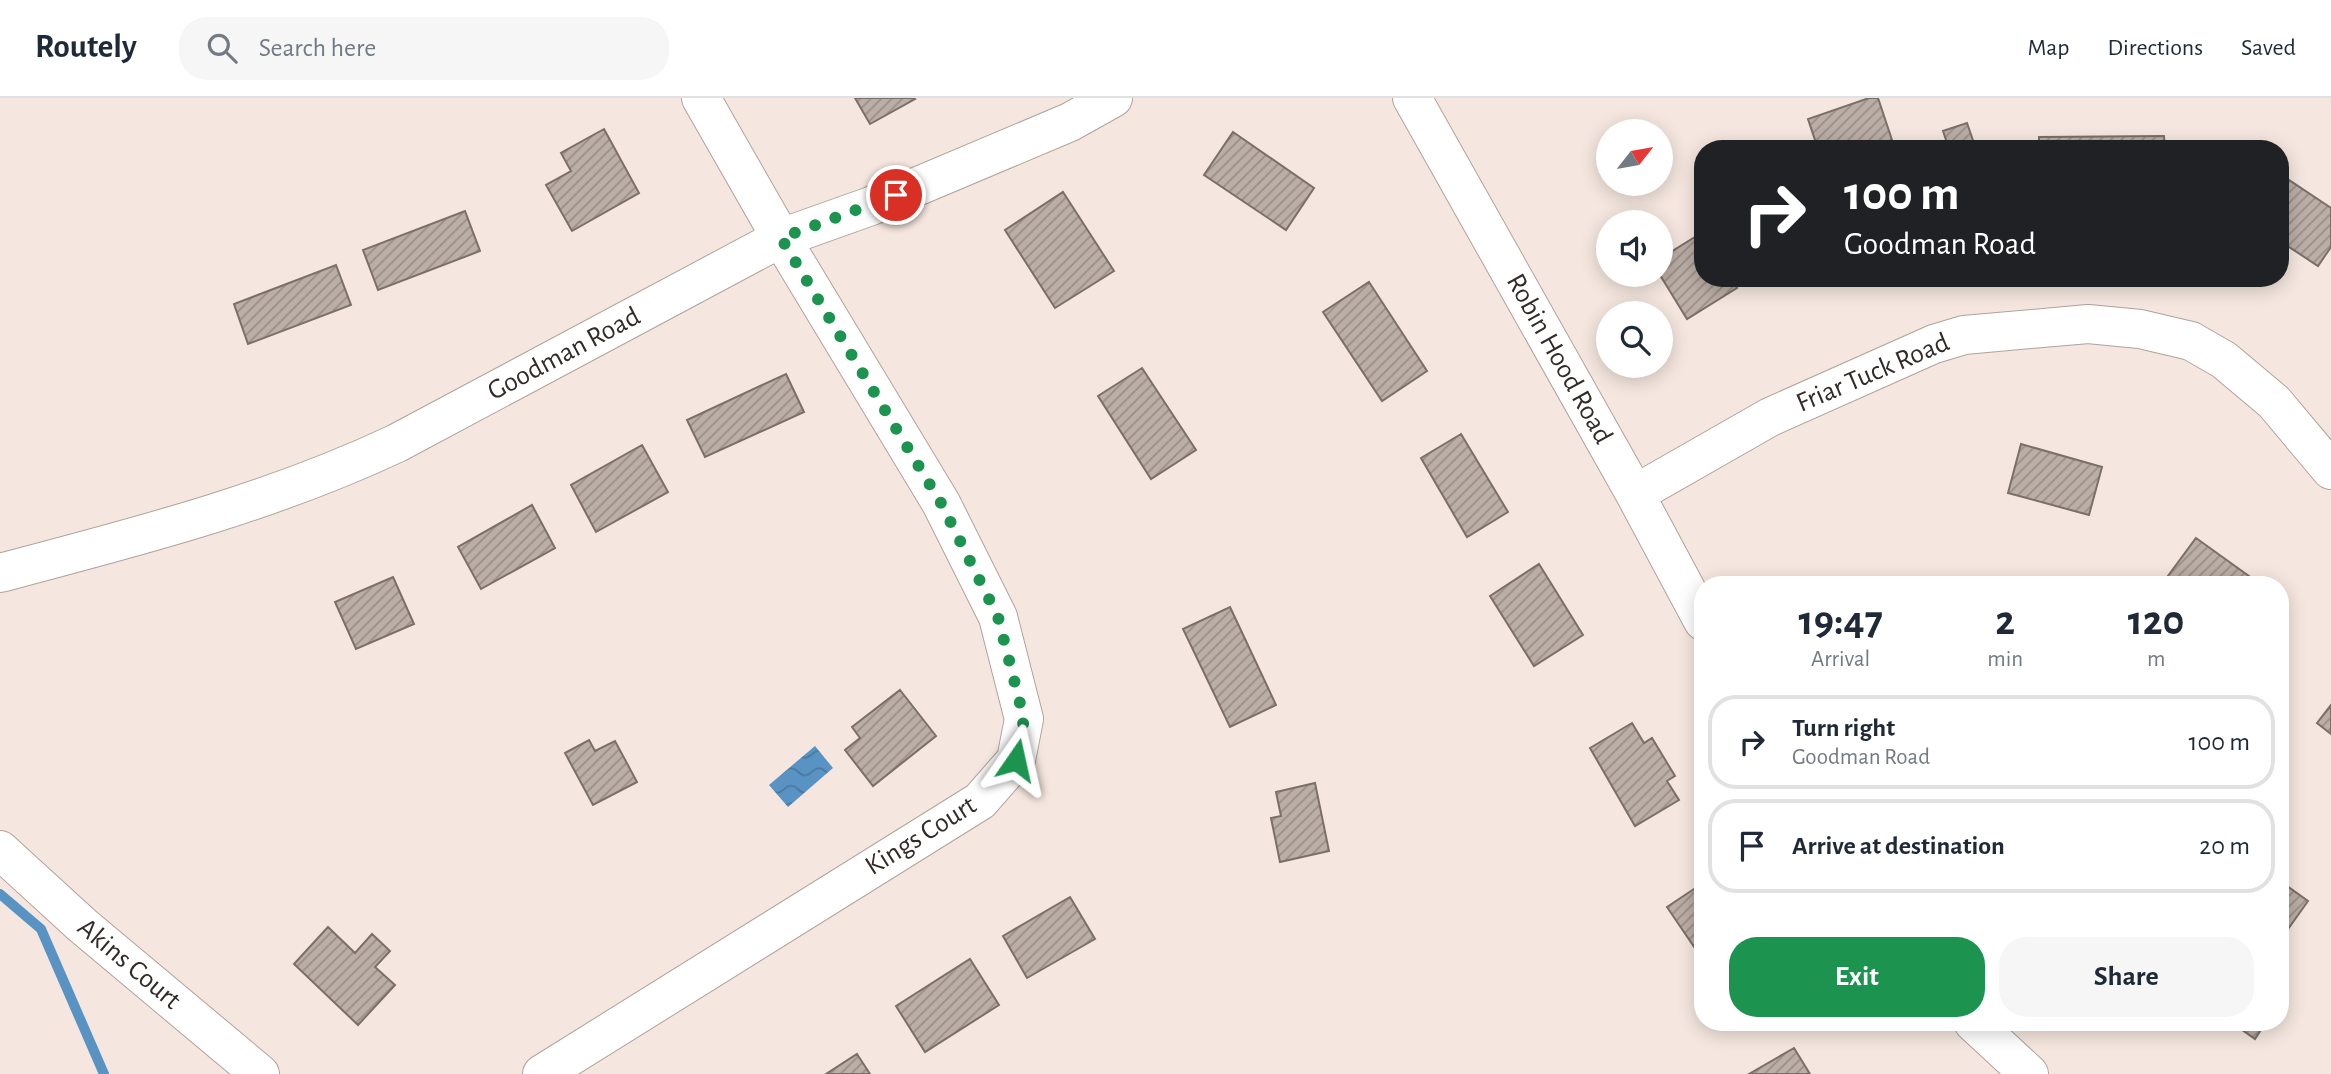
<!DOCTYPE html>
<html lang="en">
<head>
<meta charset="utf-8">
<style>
  body { margin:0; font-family:"Alegreya Sans",sans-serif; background:#f6f6f7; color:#1f2937; height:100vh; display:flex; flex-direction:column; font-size:26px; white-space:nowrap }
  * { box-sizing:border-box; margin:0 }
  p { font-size:23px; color:#747a83 }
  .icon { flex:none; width:38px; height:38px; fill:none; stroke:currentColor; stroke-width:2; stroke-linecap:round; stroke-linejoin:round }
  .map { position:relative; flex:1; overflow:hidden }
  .drawer { position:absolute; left:1694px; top:478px; width:595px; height:455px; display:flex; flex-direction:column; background:#fff; border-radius:28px; box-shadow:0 4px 18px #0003 }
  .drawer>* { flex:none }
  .banner { position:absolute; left:1694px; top:42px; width:595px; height:147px; border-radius:28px; box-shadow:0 4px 18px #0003; background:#202124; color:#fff; overflow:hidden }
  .needle { width:46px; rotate:59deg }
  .tools { position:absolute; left:1596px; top:21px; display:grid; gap:14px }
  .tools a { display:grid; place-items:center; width:77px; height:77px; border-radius:50%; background:#fff; box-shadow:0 4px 18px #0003; font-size:35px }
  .pin { position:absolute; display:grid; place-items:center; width:60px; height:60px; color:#fff; margin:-30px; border:4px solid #fff; border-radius:50%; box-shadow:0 2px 7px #0007 }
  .me { position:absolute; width:77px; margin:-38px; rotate:11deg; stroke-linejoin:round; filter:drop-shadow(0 0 5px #0008) }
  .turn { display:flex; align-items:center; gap:24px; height:147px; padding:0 35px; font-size:32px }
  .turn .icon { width:91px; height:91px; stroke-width:2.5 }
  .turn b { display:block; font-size:49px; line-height:60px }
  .eta { display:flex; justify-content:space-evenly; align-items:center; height:119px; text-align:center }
  .eta b { font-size:42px; font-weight:600; line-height:49px }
  .primary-button { display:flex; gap:14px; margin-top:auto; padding:14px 35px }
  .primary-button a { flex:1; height:80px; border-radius:28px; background:#1c934f; color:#fff; font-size:28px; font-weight:600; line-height:80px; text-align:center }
  .primary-button a+a { background:#f6f6f7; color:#1f2937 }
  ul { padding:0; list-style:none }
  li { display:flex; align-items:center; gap:21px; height:94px; margin:0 14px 10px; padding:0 21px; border:4px solid #e0e1e3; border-radius:28px }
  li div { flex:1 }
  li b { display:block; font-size:26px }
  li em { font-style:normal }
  header { display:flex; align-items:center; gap:42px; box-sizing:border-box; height:98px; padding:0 35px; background:#fff; border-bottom:2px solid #e0e1e3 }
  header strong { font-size:33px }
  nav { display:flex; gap:38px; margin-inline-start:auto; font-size:24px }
  .search { width:490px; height:63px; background:#f6f6f7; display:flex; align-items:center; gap:18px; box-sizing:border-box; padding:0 24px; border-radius:28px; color:#747a83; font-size:26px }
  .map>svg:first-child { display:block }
</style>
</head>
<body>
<header>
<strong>Routely</strong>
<div class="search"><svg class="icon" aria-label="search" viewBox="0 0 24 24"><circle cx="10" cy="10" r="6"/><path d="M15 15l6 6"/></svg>Search here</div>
<nav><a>Map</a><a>Directions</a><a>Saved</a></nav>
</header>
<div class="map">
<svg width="2331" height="976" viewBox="0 0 2331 976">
  <defs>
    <pattern id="water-waves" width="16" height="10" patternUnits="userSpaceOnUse" patternTransform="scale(1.75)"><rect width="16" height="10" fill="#5893c4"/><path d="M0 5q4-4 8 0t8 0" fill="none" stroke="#49789f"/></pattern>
    <pattern id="building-hatch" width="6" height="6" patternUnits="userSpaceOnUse" patternTransform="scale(1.75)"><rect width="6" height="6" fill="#bbaea6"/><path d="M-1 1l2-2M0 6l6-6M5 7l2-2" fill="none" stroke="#998e87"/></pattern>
  </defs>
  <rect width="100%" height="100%" fill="#f5e7df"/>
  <path fill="url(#water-waves)" d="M815,648L833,670L788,709L769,687Z"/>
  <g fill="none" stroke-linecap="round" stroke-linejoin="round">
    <path stroke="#5893c4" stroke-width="10" d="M0,796L41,831L104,976"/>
  </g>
  <path fill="url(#building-hatch)" stroke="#7b6f68" stroke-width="2" d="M855,0H914L915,1L870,26Z
    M1869,0H1878L1895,51H1818L1808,21Z
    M1967,25L1976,51H1940L1948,48L1943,33Z
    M604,31L639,95L572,133L546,87L571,73L561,55Z
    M1233,34L1314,90L1286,132L1204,77Z
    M2164,38L2165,51H2039V39Z
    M2280,76L2331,110V149L2318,168L2280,143Z
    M1063,94L1114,173L1055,210L1005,132Z
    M465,113L480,153L378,192L363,152Z
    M1703,134V180H1731L1737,190L1687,221L1660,177L1661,160Z
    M336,167L351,207L248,246L234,206Z
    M1369,184L1427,273L1382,303L1323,214Z
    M1142,270L1196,352L1151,381L1098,298Z
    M786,276L804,314L705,359L687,322Z
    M1461,336L1508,414L1467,439L1421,360Z
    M2021,346L2102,369L2089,417L2008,395Z
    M642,347L668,394L596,434L571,387Z
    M532,407L555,450L481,491L458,449Z
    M2196,440L2260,486H2171L2165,482Z
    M1539,466L1583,537L1534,568L1490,498Z
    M393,479L414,526L356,551L335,504Z
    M1230,509L1276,607L1230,629L1183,531Z
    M900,592L936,638L873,688L845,652L860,640L852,629Z
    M2331,607V636L2317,625Z
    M1632,625L1644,645L1652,640L1675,678L1667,683L1679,702L1635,728L1590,650Z
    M589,642L595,653L615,643L637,684L593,707L565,655Z
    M1315,685L1329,753L1280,764L1271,720L1281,718L1276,694Z
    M2280,783L2308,803L2286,834L2280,830Z
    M1703,785V862L1667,809Z
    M1070,799L1095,841L1027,880L1003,838Z
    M328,829L355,855L372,836L390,853L375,869L395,887L358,927L294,866Z
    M970,861L999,907L925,954L896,908Z
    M2231,924H2266L2255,941Z
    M1794,950L1810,976H1749Z
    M857,956L870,976H826Z"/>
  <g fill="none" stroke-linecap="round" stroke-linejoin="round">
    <defs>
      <path id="minor" d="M1412,0L1635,396L1703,523
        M1635,396L1770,319L1934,246L1964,237L2088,226L2140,231L2191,243L2224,262L2274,304L2331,372
        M0,475C136,439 270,405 397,345L781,140L871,108L1070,24L1113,0
        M0,752L82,827L260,976
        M1973,924L2029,976
        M542,976L980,703L1016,662L1024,621L998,519L941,405L781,140L701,0"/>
    </defs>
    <use href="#minor" stroke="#b0a39b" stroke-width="40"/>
    <use href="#minor" stroke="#fff" stroke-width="38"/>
  </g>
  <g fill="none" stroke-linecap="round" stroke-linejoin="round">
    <path stroke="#1c934f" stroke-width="12" stroke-dasharray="0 21.6" d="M896,97L781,140L941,405L998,519L1024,621L1016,662"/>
  </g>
  <g text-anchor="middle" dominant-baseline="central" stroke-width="6" stroke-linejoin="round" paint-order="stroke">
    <g font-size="28" fill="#312c29" stroke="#fff">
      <text transform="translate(564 256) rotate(-28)">Goodman Road</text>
      <text transform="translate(1559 261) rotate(61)">Robin Hood Road</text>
      <text transform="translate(1873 275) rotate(-23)">Friar Tuck Road</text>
      <text transform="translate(921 738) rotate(-32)">Kings Court</text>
      <text transform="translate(129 866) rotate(40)">Akins Court</text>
    </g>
  </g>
</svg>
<div class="tools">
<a><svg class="needle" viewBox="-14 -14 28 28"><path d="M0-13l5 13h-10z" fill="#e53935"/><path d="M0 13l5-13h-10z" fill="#747a83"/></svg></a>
<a><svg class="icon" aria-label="sound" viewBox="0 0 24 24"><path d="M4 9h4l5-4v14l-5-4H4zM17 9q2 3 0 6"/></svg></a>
<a><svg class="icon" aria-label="search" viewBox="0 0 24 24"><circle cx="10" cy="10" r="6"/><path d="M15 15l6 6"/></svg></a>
</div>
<div class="pin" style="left:896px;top:97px;background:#d93025"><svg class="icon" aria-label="arrive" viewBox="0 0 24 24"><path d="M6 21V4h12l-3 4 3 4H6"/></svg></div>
<svg class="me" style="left:1016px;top:662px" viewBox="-20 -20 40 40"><path d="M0-17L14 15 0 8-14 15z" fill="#1c934f" stroke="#fff" stroke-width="4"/></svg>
<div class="banner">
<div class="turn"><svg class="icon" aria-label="right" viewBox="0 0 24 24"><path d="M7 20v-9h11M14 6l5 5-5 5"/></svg><div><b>100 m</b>Goodman Road</div></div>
</div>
<section class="drawer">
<div class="eta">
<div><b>19:47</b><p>Arrival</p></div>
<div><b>2</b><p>min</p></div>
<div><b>120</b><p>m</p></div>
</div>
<ul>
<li><svg class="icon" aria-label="right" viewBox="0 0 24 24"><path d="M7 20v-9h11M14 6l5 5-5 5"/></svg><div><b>Turn right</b><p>Goodman Road</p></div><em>100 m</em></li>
<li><svg class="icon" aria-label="arrive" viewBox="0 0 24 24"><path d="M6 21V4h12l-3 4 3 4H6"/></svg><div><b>Arrive at destination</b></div><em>20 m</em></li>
</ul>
<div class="primary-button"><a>Exit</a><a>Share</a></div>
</section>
</div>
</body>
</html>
